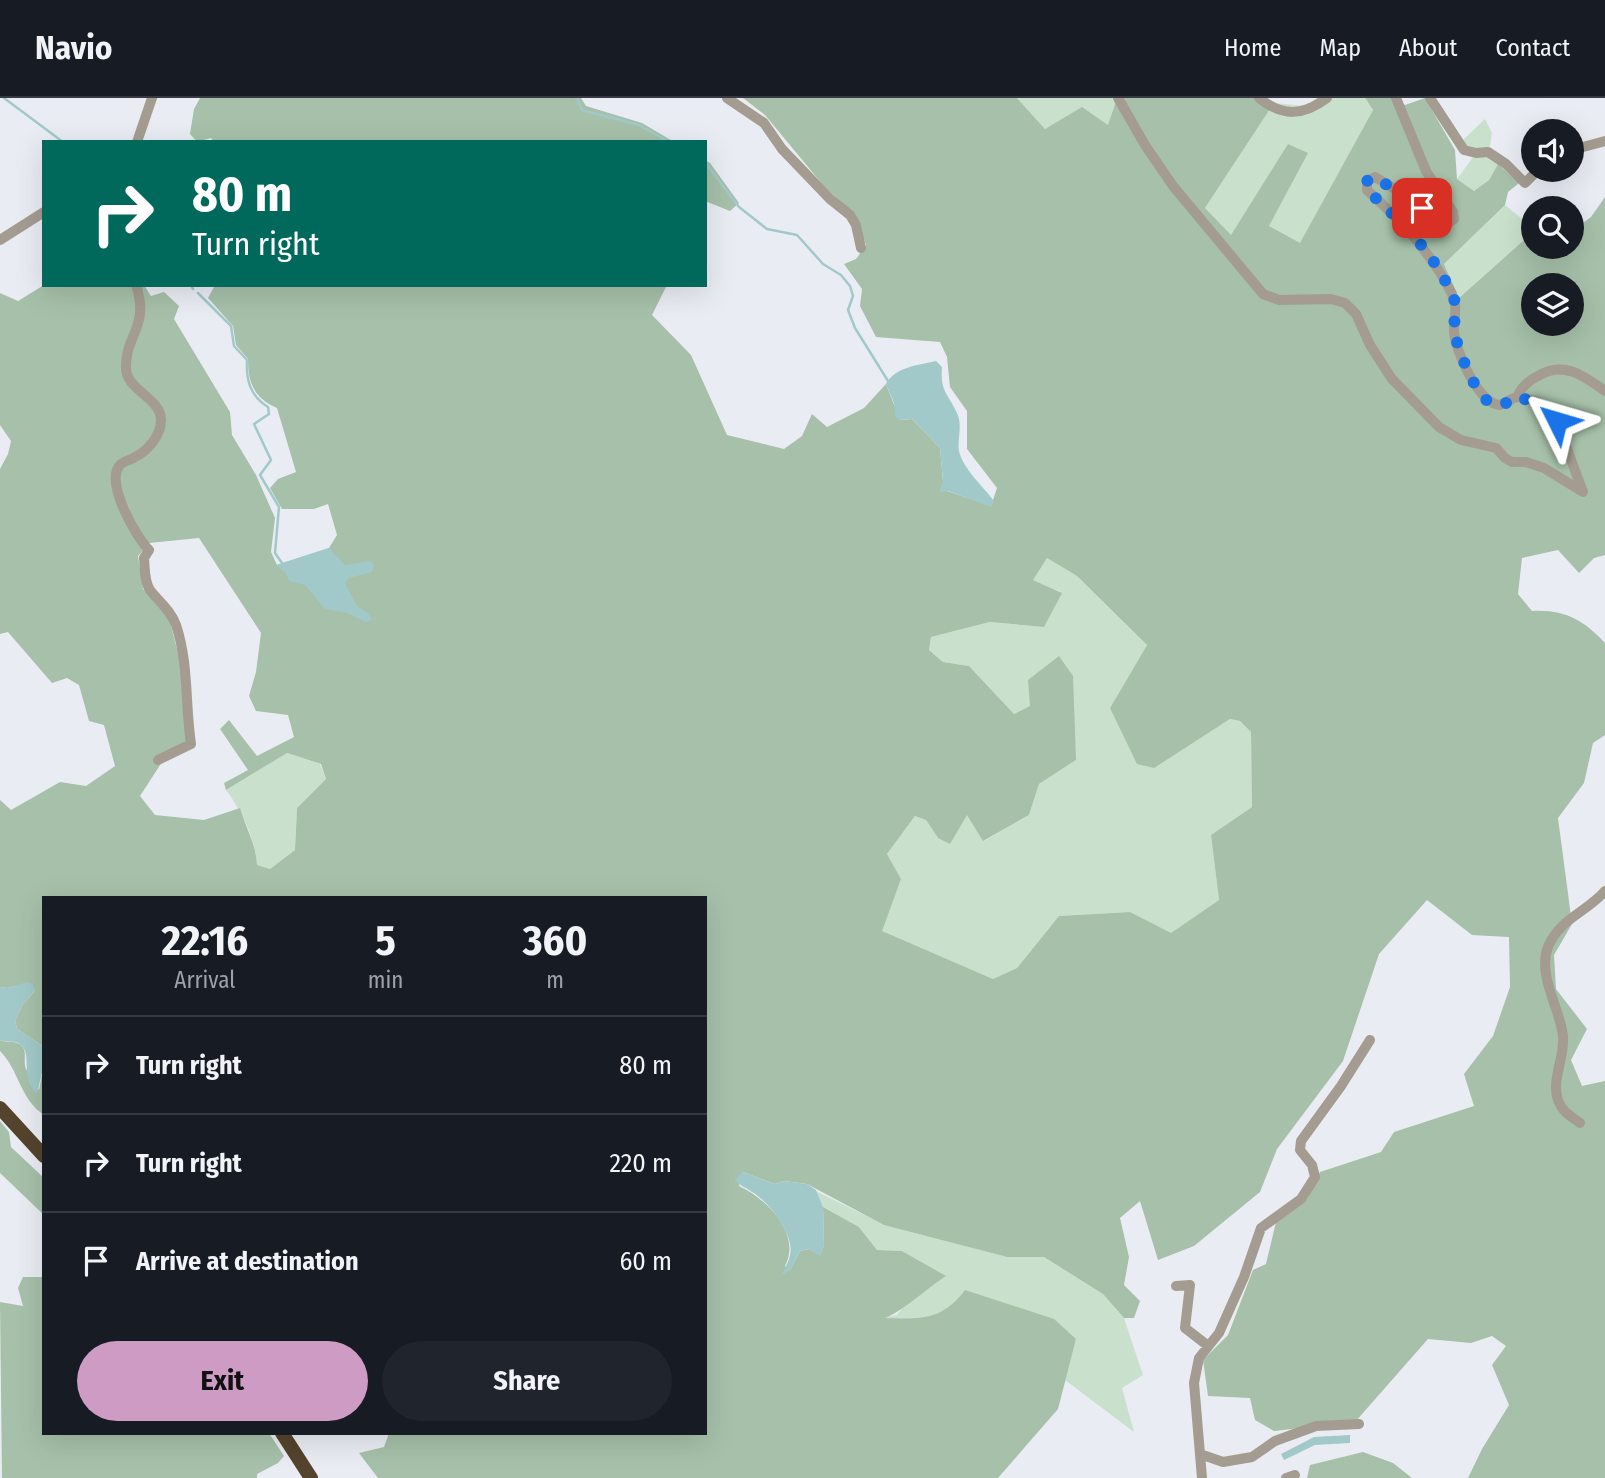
<!DOCTYPE html>
<html lang="en">
<head>
<meta charset="utf-8">
<style>
  body { margin:0; font-family:"Fira Sans Condensed",sans-serif; background:#20242c; color:#f1f3f6; height:100vh; display:flex; flex-direction:column; font-size:26px; white-space:nowrap }
  * { box-sizing:border-box; margin:0 }
  p { font-size:23px; color:#9ea1a6 }
  .icon { flex:none; width:38px; height:38px; fill:none; stroke:currentColor; stroke-width:2; stroke-linecap:round; stroke-linejoin:round }
  .map { position:relative; flex:1; overflow:hidden }
  .sheet { position:absolute; left:42px; top:798px; width:665px; height:539px; display:flex; flex-direction:column; background:#171b24; border-radius:0px; box-shadow:0 7px 28px #0002 }
  .sheet>* { flex:none }
  .hud { position:absolute; left:42px; top:42px; width:665px; height:147px; border-radius:0px; box-shadow:0 7px 28px #0002; background:#00695c; color:#fff; overflow:hidden }
  .fabs { position:absolute; left:1521px; top:21px; display:grid; gap:14px }
  .fabs a { display:grid; place-items:center; width:63px; height:63px; border-radius:50%; background:#171b24; box-shadow:0 7px 28px #0002; font-size:35px }
  .pin { position:absolute; display:grid; place-items:center; width:60px; height:60px; color:#fff; margin:-30px; border-radius:14px; box-shadow:0 4px 10px #0006 }
  .me { position:absolute; width:77px; margin:-38px; rotate:310deg; stroke-linejoin:round; filter:drop-shadow(0 0 5px #0008) }
  .turn { display:flex; align-items:center; gap:24px; height:147px; padding:0 35px; font-size:32px }
  .turn .icon { width:91px; height:91px; stroke-width:2.5 }
  .turn b { display:block; font-size:49px; line-height:60px }
  .eta { display:flex; justify-content:space-evenly; align-items:center; height:119px; text-align:center }
  .eta b { font-size:42px; font-weight:700; line-height:49px }
  .action { display:flex; gap:14px; margin-top:auto; padding:14px 35px }
  .action a { flex:1; height:80px; border-radius:42px; background:#ce9bc4; color:#111; font-size:28px; font-weight:700; line-height:80px; text-align:center }
  .action a+a { background:#20242c; color:#f1f3f6 }
  ul { padding:0; list-style:none }
  li { display:flex; align-items:center; gap:21px; height:98px; padding:0 35px; border-top:2px solid #363941 }
  li div { flex:1 }
  li b { display:block; font-size:26px }
  li em { font-style:normal }
  header { display:flex; align-items:center; gap:42px; box-sizing:border-box; height:98px; padding:0 35px; background:#171b24; border-bottom:2px solid #363941 }
  header strong { font-size:33px }
  nav { display:flex; gap:38px; margin-inline-start:auto; font-size:24px }
  .map>svg:first-child { display:block }
</style>
</head>
<body>
<header>
<strong>Navio</strong>
<nav><a>Home</a><a>Map</a><a>About</a><a>Contact</a></nav>
</header>
<div class="map">
<svg width="1605" height="1380" viewBox="0 0 1605 1380">
  <rect width="100%" height="100%" fill="#eaecf4"/>
  <path fill="#c9e1cc" d="M1017,0H1117L1108,28L1082,10L1045,31Z
    M1317,0H1365L1373,12L1300,146L1269,128L1307,56L1288,47L1231,138L1205,110L1274,5L1306,8Z
    M1485,21L1492,35L1488,59L1498,66L1489,82L1474,93L1457,81L1473,59L1462,43Z
    M1505,107L1533,130V134L1459,200L1444,166Z
    M1047,460L1077,478L1147,547L1110,610L1154,669L1230,621L1240,623L1251,634L1252,709L1211,737L1219,802L1170,836L1130,814L1059,818L1017,870L993,881L881,833L901,781L887,756L915,718L926,722L938,740L967,716L984,743L1029,717L1039,686L1076,662L1030,608L1014,616L969,568L943,564L929,552L931,539L990,524L1044,529L1061,494L1032,482Z
    M287,655L320,666L326,681L297,710L295,752L270,771L257,768C256,741 242,714 226,692Z
    M816,1093L885,1127L1007,1159H1044L1103,1196L1124,1220L1143,1277L1122,1290L1134,1334L1065,1282L1076,1241L953,1208L923,1222L880,1220L897,1217L905,1206L945,1178L902,1153L877,1152L859,1129L823,1109Z"/>
  <path fill="#a6c0a9" fill-rule="evenodd" d="M200,0H581L586,8L642,25L674,44H214L211,40L197,44L190,36L194,11Z
    M743,0H1017L1045,31L1082,9L1108,27L1117,0H1263L1274,5L1205,110L1231,137L1288,46L1308,55L1269,128L1300,145L1373,12L1365,0H1393L1405,7L1425,0L1455,52L1457,81L1474,93L1489,82L1498,66L1519,85L1508,94L1505,107L1444,166L1459,200L1533,134V149H1572V133L1591,119L1605,99V457L1594,460L1579,475L1558,452L1522,460L1518,496L1532,513C1564,511 1584,522 1605,545V637L1593,645L1584,685L1558,720L1572,826L1554,857L1556,891L1587,931L1571,962L1582,988L1605,983V1380H1468L1482,1351L1509,1307L1492,1267L1506,1248L1492,1238L1471,1245L1428,1241L1355,1324L1274,1333L1255,1322L1250,1300L1208,1298L1203,1262L1228,1237L1253,1172L1266,1166L1277,1120L1307,1101L1320,1074L1381,1054L1394,1034L1474,1008L1464,976L1493,938L1510,889L1509,839L1472,837L1427,802L1379,856L1343,963L1277,1051L1260,1094L1194,1148L1158,1162L1140,1103L1120,1120L1129,1159L1124,1187L1140,1203L1134,1220H1124L1103,1196L1044,1159H1007L884,1127L807,1086L784,1083L775,1086L743,1074L739,1088C767,1101 802,1136 785,1168L790,1172L800,1153L809,1151L820,1157L824,1148L823,1109L859,1129L877,1152L902,1153L946,1178C926,1191 903,1213 885,1220C920,1221 942,1223 965,1192L1054,1221L1076,1241L1058,1311L998,1380H378L359,1355L384,1349L389,1335H705V800H44V949L17,931L15,922L23,906L35,893L27,885L7,890L0,889V702L11,712L60,684L86,688L115,668L104,627L89,623L79,587L67,580L52,585L8,534L0,536V371L8,356L11,343L0,327V195L18,203L44,187H144L151,198L164,194L179,208L174,221L230,314L232,337L256,377L275,420L271,454L277,467L329,450L337,437L328,406L314,411H282L270,390L278,381L296,374L277,310C254,300 248,285 248,261L236,247L233,228L208,200L215,187H664L666,189L652,217L691,257L727,337L784,351L802,338L812,316L827,329L864,310L886,286L900,322L912,321L940,350L943,383L947,393L991,408L997,390L967,351V313L950,289L947,259L940,244L876,239L860,208L862,191L844,166L856,161L866,147L857,120L823,87L765,17ZM1533,187H1572V226H1533ZM199,440L261,535L256,574L249,598L256,613L288,617L294,639L257,658L229,622L220,631L248,672L224,685L226,692L287,655L321,666L326,681L297,710L295,752L270,771L257,767C256,745 246,731 240,710L204,722L155,717L140,698L162,664L187,652L182,571L168,516L143,491L138,458L149,445ZM1047,460L1077,478L1147,547L1110,610L1137,666L1154,670L1230,621L1240,623L1251,634L1252,709L1211,737L1219,802L1171,835L1130,814L1059,818L1017,870L993,881L882,833L901,781L887,756L915,718L926,722L938,740L950,746L967,717L983,743L1029,717L1039,686L1076,662L1073,578L1059,558L1028,582L1030,608L1014,616L969,568L943,564L929,552L931,539L990,524L1044,529L1062,495L1033,482Z
    M705,62L710,65L739,105L730,113L705,103Z
    M0,942C6,945 11,942 17,945C30,950 22,962 26,971C30,978 35,985 39,992L44,966V1017C20,1001 19,972 0,953Z
    M0,1023L9,1034L11,1049L44,1080V1117L0,1075Z
    M23,1179H44V1335H269L284,1358L278,1365L257,1376V1380H2L0,1204L23,1208L18,1190Z
    M1363,1354L1393,1365L1412,1380H1307L1310,1367Z"/>
  <path fill="#a2c9c9" d="M936,263L942,269C940,294 948,295 957,315C963,328 957,341 959,353C963,371 983,388 994,403L991,409L948,393L939,394L943,383L940,350L912,321L900,322L895,318L894,305L886,286C895,269 918,267 936,263Z
    M329,450L345,467L370,463L374,467L372,474L349,480L345,485L357,508L369,516L372,522L366,524L347,515L325,511L305,487L289,483L286,475L276,467Z
    M27,884L33,886L35,893L23,906L15,922L17,931L44,949V966L37,996C20,981 32,958 22,948C16,941 7,945 0,942V889L7,890Z
    M743,1074L775,1086L784,1083L807,1086L816,1092L823,1109L824,1148L820,1158L809,1151L800,1153L790,1172L781,1178C784,1171 789,1164 790,1157C795,1137 769,1104 752,1094C745,1089 740,1088 735,1082Z
    M1350,1337V1345L1315,1347L1284,1362L1281,1356L1314,1339Z"/>
  <g fill="none" stroke-linecap="round" stroke-linejoin="round">
    <path stroke="#a2c9c9" stroke-width="2.5" d="M4,0L63,44
      M576,0L582,12L639,27L669,44
      M705,64L739,109L767,131L797,137L823,166L841,177L850,188L853,198L848,212L855,230L888,283
      M191,187L193,191
      M198,195L231,228L234,248L247,262C246,282 250,298 268,309L269,316L254,326L271,362L260,377L279,409L275,455L282,465"/>
    <path stroke="#a49c91" stroke-width="10" d="M727,0L764,25L782,51L830,101L850,117L856,127L861,150
      M1118,0L1145,47L1173,88L1263,196L1279,202L1331,201L1345,205L1356,216L1370,247L1392,281L1439,329L1461,342L1496,350L1505,360L1512,364H1526L1544,370L1583,394L1554,316L1538,304L1518,298
      M1259,0C1283,19 1303,18 1327,0
      M1396,0L1426,73L1453,114L1454,121L1450,124L1375,79L1367,83V92C1401,123 1431,154 1452,196C1458,209 1454,220 1454,233C1455,252 1478,306 1500,307L1518,298C1521,289 1530,282 1538,278C1563,262 1584,278 1605,293
      M1430,0L1464,52L1476,55L1488,54L1506,66L1525,85L1538,72
      M137,44L152,0
      M1572,52L1605,43
      M0,142L44,114
      M136,187C150,229 125,237 126,270C126,292 161,300 161,322C161,337 148,353 135,359C131,362 124,363 121,366C103,382 136,439 149,452L144,460C145,470 144,483 150,492C159,504 170,511 176,527C189,566 185,606 191,646L158,662
      M1580,1025C1571,1018 1562,1014 1558,1002C1551,982 1565,959 1563,938C1560,911 1537,876 1548,849C1559,821 1587,814 1605,793
      M1176,1188L1190,1187L1185,1230L1207,1247
      M1200,1356L1223,1364L1252,1359L1275,1343L1316,1328L1359,1326
      M1202,1380L1194,1285L1199,1260L1219,1235L1244,1179L1261,1130L1301,1101L1315,1079L1312,1067L1300,1052L1301,1043L1341,988L1370,942
      M1286,1380L1295,1377"/>
    <path stroke="#54442d" stroke-width="14" d="M0,1010L44,1058
      M282,1335L311,1380"/>
  </g>
  <g fill="none" stroke-linecap="round" stroke-linejoin="round">
    <path stroke="#1a73e8" stroke-width="12" stroke-dasharray="0 21.6" d="M1422,110L1375,79L1367,83V92C1393,116 1420,141 1439,172C1444,181 1451,191 1454,201C1458,213 1452,226 1455,238C1460,255 1476,301 1494,307C1502,309 1512,302 1518,298C1534,307 1549,303 1557,323"/>
  </g>
</svg>
<div class="fabs">
<a><svg class="icon" aria-label="sound" viewBox="0 0 24 24"><path d="M4 9h4l5-4v14l-5-4H4zM17 9q2 3 0 6"/></svg></a>
<a><svg class="icon" aria-label="search" viewBox="0 0 24 24"><circle cx="10" cy="10" r="6"/><path d="M15 15l6 6"/></svg></a>
<a><svg class="icon" aria-label="layers" viewBox="0 0 24 24"><path d="M12 4l9 5-9 5-9-5zM3 14l9 5 9-5"/></svg></a>
</div>
<div class="pin" style="left:1422px;top:110px;background:#d93025"><svg class="icon" aria-label="arrive" viewBox="0 0 24 24"><path d="M6 21V4h12l-3 4 3 4H6"/></svg></div>
<svg class="me" style="left:1557px;top:323px" viewBox="-20 -20 40 40"><path d="M0-17L14 15 0 8-14 15z" fill="#1a73e8" stroke="#fff" stroke-width="4"/></svg>
<div class="hud">
<div class="turn"><svg class="icon" aria-label="right" viewBox="0 0 24 24"><path d="M7 20v-9h11M14 6l5 5-5 5"/></svg><div><b>80 m</b>Turn right</div></div>
</div>
<section class="sheet">
<div class="eta">
<div><b>22:16</b><p>Arrival</p></div>
<div><b>5</b><p>min</p></div>
<div><b>360</b><p>m</p></div>
</div>
<ul>
<li><svg class="icon" aria-label="right" viewBox="0 0 24 24"><path d="M7 20v-9h11M14 6l5 5-5 5"/></svg><div><b>Turn right</b></div><em>80 m</em></li>
<li><svg class="icon" aria-label="right" viewBox="0 0 24 24"><path d="M7 20v-9h11M14 6l5 5-5 5"/></svg><div><b>Turn right</b></div><em>220 m</em></li>
<li><svg class="icon" aria-label="arrive" viewBox="0 0 24 24"><path d="M6 21V4h12l-3 4 3 4H6"/></svg><div><b>Arrive at destination</b></div><em>60 m</em></li>
</ul>
<div class="action"><a>Exit</a><a>Share</a></div>
</section>
</div>
</body>
</html>
